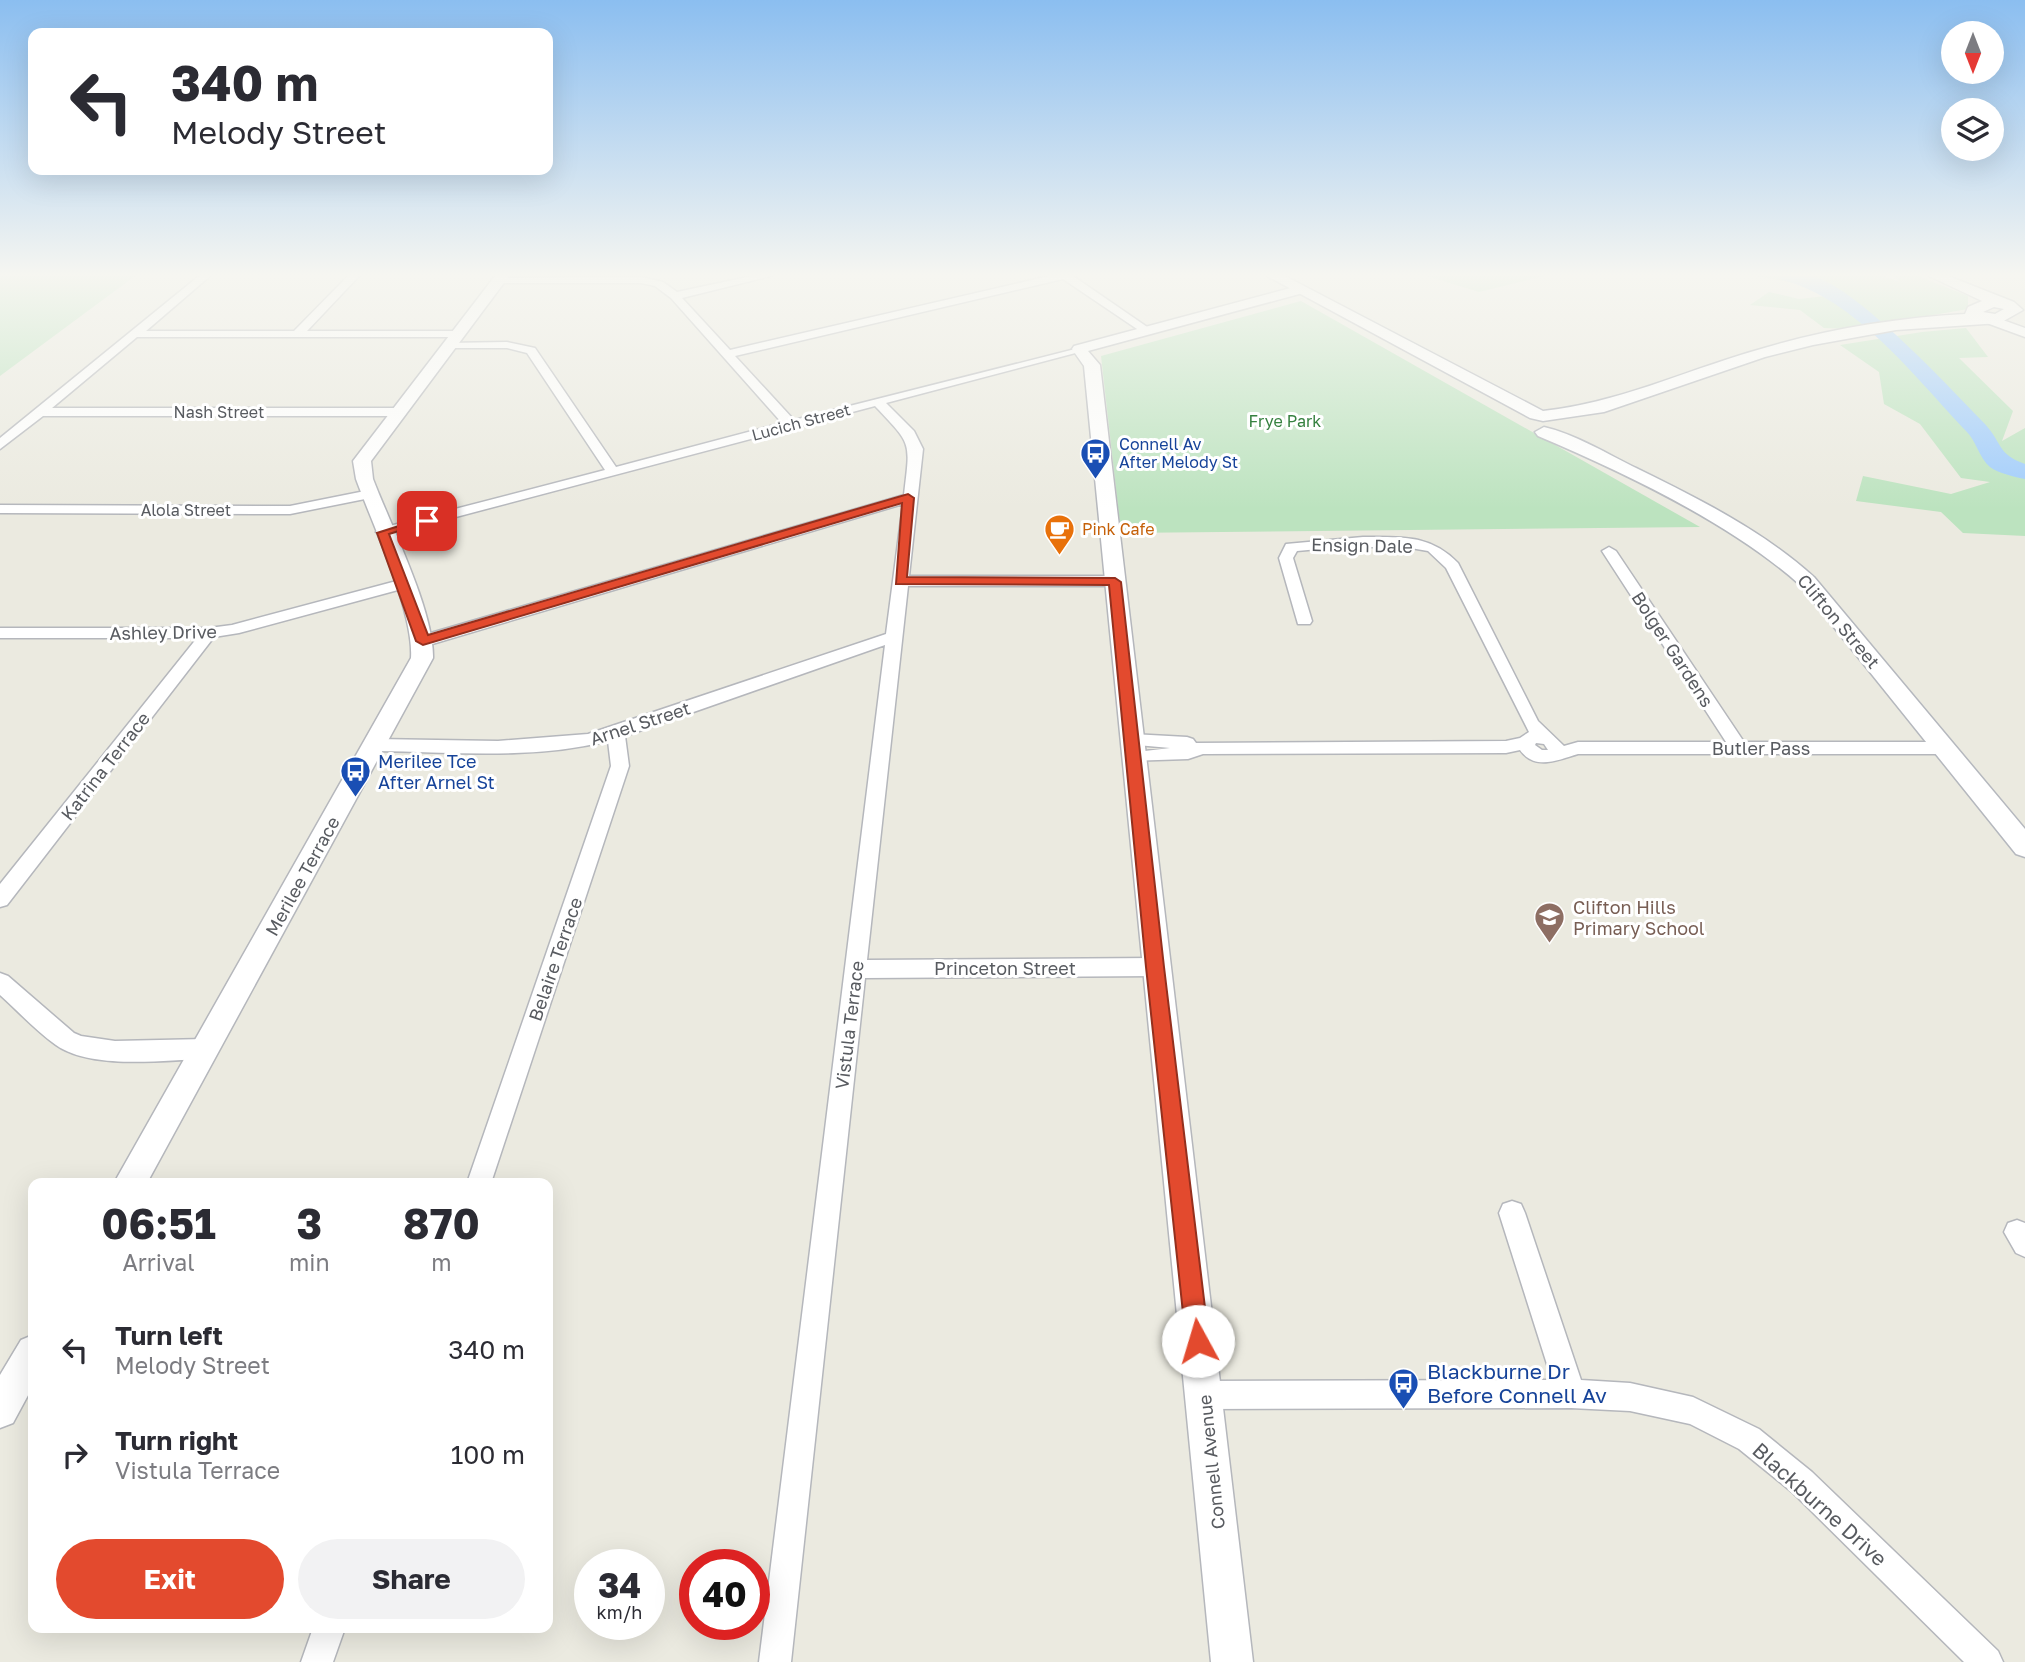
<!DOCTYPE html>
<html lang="en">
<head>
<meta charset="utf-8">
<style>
  body { margin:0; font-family:"Golos Text",sans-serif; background:#f2f2f3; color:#2b2b33; height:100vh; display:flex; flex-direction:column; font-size:26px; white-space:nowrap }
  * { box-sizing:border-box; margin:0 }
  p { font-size:23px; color:#7c7c81 }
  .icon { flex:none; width:38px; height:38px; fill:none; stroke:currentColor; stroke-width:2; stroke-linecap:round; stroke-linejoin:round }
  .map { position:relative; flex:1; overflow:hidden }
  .panel { position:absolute; left:28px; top:1178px; width:525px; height:455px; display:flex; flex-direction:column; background:#fff; border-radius:14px; box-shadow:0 7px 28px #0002 }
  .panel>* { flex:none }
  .banner { position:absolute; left:28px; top:28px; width:525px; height:147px; border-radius:14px; box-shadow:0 7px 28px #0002; background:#fff; color:#2b2b33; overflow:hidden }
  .needle { width:46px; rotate:180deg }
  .buttons { position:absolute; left:1941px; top:21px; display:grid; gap:14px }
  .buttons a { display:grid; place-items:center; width:63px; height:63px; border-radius:50%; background:#fff; box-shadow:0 7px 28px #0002; font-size:35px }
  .speed { position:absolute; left:574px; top:1549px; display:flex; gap:14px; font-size:35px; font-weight:700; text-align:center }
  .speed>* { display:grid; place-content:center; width:91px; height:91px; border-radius:50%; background:#fff; box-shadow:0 7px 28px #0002; line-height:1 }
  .speed small { font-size:18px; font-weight:400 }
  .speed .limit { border:10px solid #d22; background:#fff; color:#111 }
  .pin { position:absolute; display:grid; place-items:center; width:60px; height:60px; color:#fff; margin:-30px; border-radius:14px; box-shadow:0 4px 10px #0006 }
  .me { position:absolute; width:77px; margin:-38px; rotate:354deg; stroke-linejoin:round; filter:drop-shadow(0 0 5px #0008) }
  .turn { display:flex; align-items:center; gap:24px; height:147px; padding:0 28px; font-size:32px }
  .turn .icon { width:91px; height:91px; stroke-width:2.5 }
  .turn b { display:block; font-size:49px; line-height:60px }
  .eta { display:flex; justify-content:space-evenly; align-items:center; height:119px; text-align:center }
  .eta b { font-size:42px; font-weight:700; line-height:49px }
  .action { display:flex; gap:14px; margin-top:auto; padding:14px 28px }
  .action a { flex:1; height:80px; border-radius:42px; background:#e34a2e; color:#fff; font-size:28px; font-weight:700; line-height:80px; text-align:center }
  .action a+a { background:#f2f2f3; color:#2b2b33 }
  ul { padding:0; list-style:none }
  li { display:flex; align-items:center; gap:21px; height:105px; padding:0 28px }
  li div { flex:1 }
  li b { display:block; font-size:26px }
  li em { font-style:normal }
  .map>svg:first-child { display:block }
</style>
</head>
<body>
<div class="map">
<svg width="2025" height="1662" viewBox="0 0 2025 1662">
  <rect width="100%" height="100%" fill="#ebeae0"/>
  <path fill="#bce3bf" d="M0,276H135L0,376Z
    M1427,276H1544L1479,292Z
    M1756,276H1883L1900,282L1894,276H1918L1968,296V309L1852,329L1824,328L1800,310L1750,305L1769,292L1799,299L1825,296L1800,284Z
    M1301,301L1700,527L1121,533L1101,356Z
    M1966,328L1988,357L1959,358L2013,411L2002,441L2025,428V536L1963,533L1941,512L1856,501L1863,476L1951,494L1990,482L1961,478L1920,424L1884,404L1879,372L1840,345L1922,332Z"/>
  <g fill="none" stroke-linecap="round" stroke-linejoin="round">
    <path fill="#9fccfc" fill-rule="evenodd" d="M1779,276C1789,276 1801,274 1811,276C1854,284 1952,390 1985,424C2003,444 1997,454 2025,464V479C2015,477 1998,473 1990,467C1979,458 1976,440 1966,431C1915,377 1855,298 1782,280Z"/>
    <defs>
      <path id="minor" d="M199,276H210L146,331H294L348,276H359L307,331H458L464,334L458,337H137L52,408H398L404,412L398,416H43L0,449V438Z
        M752,276H771L682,298L730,350L1049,276H1073L1153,331L1143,333L1063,279L735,356L794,420L1083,347V351L886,403L914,431L923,449L909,576H1115L1123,581L1115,586H908L867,960L1155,958L1163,961L1166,967L1163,973L1155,976L865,978L791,1662H759L885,645L625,736L629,766L491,1183H467L611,766L608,741C532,760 453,752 376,751L367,745L376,739L498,741L588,734L886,634L903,504L429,645H417L415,641L417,637L904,495C910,441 913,446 875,406L388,535L383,536L376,532L378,529L605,470L527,353L507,348H450L444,345L446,343L507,342L535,348L616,467L782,423L671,298L655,286L641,283H499L495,282V278L641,277L663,282L677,292Z
        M370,490L375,491V497L290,514L0,513V505L290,506Z
        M1363,537C1401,537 1430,534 1458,563L1538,721L1564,746L1578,742H1726L1602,551L1609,547L1616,551L1744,742H1944L1953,748L1944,754H1578C1558,760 1535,771 1520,750L1506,753L1203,754L1188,759L1128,761L1125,757L1128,753L1170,748L1126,744L1123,740L1126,736L1132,734L1187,737L1193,739L1196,743L1506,741L1520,738L1529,732L1446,568L1428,551L1405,547H1341L1297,551L1293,558L1312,621L1310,624H1298L1279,558L1286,544ZM1536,743L1544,744L1548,750H1542L1535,745Z
        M404,579L409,581L412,584L409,587L239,633L214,637L7,905L0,907V884L197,638H0V628H209L232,625Z
        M0,973L8,976L74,1033L81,1036L115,1041L205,1039L213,1042L216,1049L213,1056L205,1059C164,1060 91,1070 56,1045C36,1031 18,1011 0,995Z
        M1512,1201L1521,1204L1525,1213L1581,1380L1630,1383L1693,1397L1759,1429L1812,1472L1998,1651L2003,1662H1964L1792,1492L1739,1449L1690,1424L1630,1411L1571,1408L1204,1409L1194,1405L1190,1395L1194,1385L1204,1381L1552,1380L1499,1213L1503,1204Z
        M2017,1220L2025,1223V1257L2016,1253L2004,1232L2008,1223Z
        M313,1628H345L333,1662H301Z"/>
      <path id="tertiary" d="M495,276H509L371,461L373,479C391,526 434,611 433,658L147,1183H114L411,658C414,612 373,526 356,479L353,461Z
        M1298,286L1303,287V293L1088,351L1100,365L1253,1662H1211L1084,366L1072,349L1074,346Z
        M1989,315L2025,328V337L1984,322V316Z
        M33,1335V1386L13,1423L0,1428V1375L21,1340Z"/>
      <path id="secondary" d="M1267,276H1285L1543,411C1617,403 1682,372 1754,351C1822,330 1894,318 1965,314L1968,307L1982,301L1929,276H1948L2014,302L2023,310L2000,323L1896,330L1813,345L1765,357L1604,412L1543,421L1530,418ZM1994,307L2004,309L1995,314L1983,312Z
        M1544,427C1574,434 1604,452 1632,466C1695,497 1761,529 1814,577L2025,829V857L2016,854L1800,585C1731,523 1623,472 1538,436L1535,432Z"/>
    </defs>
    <use href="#minor" stroke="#b5b7bc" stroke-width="3"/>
    <use href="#tertiary" stroke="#b5b7bc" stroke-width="3"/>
    <use href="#secondary" stroke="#b5b8be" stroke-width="3"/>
    <use href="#minor" fill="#fff" fill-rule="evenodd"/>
    <use href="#tertiary" fill="#fff" fill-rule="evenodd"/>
    <use href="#secondary" fill="#fff" fill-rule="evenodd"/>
  </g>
  <linearGradient id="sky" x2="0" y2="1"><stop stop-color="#8bbef0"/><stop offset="0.54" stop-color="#f6f6f1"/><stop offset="1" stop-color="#f6f6f1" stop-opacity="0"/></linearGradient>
  <rect width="2025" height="509" fill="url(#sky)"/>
  <path fill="#e34a2e" stroke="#94301e" stroke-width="2" d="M908,494L914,498L907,577L1115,578L1121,582L1164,967L1209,1341L1206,1349L1198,1352L1190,1349L1186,1341L1146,967L1109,585L896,584L902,503L423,645L416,641L377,533L427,517L433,521L389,534L428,635Z"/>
  <defs>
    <symbol id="bus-pin" viewBox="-11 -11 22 30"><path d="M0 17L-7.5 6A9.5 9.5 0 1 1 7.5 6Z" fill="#1a4fb4" stroke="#fff"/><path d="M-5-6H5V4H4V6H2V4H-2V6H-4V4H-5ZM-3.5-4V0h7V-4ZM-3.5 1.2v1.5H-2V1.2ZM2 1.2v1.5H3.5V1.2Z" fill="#fff"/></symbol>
    <symbol id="cafe-pin" viewBox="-11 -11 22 30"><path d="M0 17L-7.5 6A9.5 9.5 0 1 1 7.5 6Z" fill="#e8710a" stroke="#fff"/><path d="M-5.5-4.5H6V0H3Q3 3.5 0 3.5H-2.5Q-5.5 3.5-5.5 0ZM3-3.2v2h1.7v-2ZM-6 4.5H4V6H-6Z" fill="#fff"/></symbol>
    <symbol id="school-pin" viewBox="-11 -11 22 30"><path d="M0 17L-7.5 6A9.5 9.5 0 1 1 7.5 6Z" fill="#8d6e63" stroke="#fff"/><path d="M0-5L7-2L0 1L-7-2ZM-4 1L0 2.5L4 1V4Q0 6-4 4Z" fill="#fff"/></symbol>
  </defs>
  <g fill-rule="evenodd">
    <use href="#bus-pin" x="1078" y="436" width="35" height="47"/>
    <use href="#cafe-pin" x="1042" y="512" width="35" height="47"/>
    <use href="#bus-pin" x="338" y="754" width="35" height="47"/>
    <use href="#school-pin" x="1532" y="900" width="35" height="47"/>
    <use href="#bus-pin" x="1386" y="1366" width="35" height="47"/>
  </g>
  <g text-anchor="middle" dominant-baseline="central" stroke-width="6" stroke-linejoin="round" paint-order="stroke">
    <g font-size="16" fill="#585b60" stroke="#fff">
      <text x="219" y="412">Nash Street</text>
      <text transform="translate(801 422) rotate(-15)">Lucich Street</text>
      <text x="186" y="510">Alola Street</text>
    </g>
    <g font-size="16" fill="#368140" stroke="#fff">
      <text x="1285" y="421">Frye Park</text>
    </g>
    <g font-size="16" fill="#164399" stroke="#fff" text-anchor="start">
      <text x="1119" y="444">Connell Av<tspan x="1119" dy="18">After Melody St</tspan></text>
    </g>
    <g font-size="16" fill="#c56008" stroke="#fff" text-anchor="start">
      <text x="1082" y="529">Pink Cafe</text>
    </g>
    <g font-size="18" fill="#585b60" stroke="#fff">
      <text transform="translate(1362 545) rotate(1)">Ensign Dale</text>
      <text transform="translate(1839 621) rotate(50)">Clifton Street</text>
      <text transform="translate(163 632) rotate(-1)">Ashley Drive</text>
      <text transform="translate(1673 649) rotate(57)">Bolger Gardens</text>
      <text transform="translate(640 723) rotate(-18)">Arnel Street</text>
      <text x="1761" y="748">Butler Pass</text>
      <text transform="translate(105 766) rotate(-52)">Katrina Terrace</text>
      <text transform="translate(302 876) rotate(-61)">Merilee Terrace</text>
      <text transform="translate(555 959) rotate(-71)">Belaire Terrace</text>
      <text x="1005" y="968">Princeton Street</text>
      <text transform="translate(849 1025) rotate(-83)">Vistula Terrace</text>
      <text transform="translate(1211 1462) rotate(-96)">Connell Avenue</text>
    </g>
    <g font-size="18" fill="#164399" stroke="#fff" text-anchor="start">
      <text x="378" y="761">Merilee Tce<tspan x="378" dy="21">After Arnel St</tspan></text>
    </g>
    <g font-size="18" fill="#785e54" stroke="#fff" text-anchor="start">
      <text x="1573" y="907">Clifton Hills<tspan x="1573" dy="21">Primary School</tspan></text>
    </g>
    <g font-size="21" fill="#164399" stroke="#fff" text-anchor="start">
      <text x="1427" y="1371">Blackburne Dr<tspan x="1427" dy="24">Before Connell Av</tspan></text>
    </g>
    <g font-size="21" fill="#585b60" stroke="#fff">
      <text transform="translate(1820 1504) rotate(42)">Blackburne Drive</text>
    </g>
  </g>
</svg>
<div class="buttons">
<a><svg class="needle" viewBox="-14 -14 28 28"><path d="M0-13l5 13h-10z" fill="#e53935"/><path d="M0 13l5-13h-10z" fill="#7c7c81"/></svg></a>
<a><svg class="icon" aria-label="layers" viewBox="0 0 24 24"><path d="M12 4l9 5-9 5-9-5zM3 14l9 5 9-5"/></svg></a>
</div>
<div class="speed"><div>34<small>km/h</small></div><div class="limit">40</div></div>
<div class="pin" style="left:427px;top:521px;background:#d93025"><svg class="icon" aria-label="arrive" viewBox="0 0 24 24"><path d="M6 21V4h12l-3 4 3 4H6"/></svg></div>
<svg class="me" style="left:1198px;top:1341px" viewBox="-20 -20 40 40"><circle r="19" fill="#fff"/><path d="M0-13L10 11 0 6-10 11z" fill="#e34a2e"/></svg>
<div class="banner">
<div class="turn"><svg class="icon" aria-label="left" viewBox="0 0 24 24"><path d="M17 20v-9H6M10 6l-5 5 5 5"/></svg><div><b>340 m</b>Melody Street</div></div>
</div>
<section class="panel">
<div class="eta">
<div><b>06:51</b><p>Arrival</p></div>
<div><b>3</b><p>min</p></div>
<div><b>870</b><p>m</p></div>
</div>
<ul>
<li><svg class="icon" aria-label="left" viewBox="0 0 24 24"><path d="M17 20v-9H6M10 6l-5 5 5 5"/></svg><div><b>Turn left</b><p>Melody Street</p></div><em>340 m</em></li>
<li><svg class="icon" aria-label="right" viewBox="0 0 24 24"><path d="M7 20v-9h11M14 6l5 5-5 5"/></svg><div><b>Turn right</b><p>Vistula Terrace</p></div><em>100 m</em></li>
</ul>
<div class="action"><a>Exit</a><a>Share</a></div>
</section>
</div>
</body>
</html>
